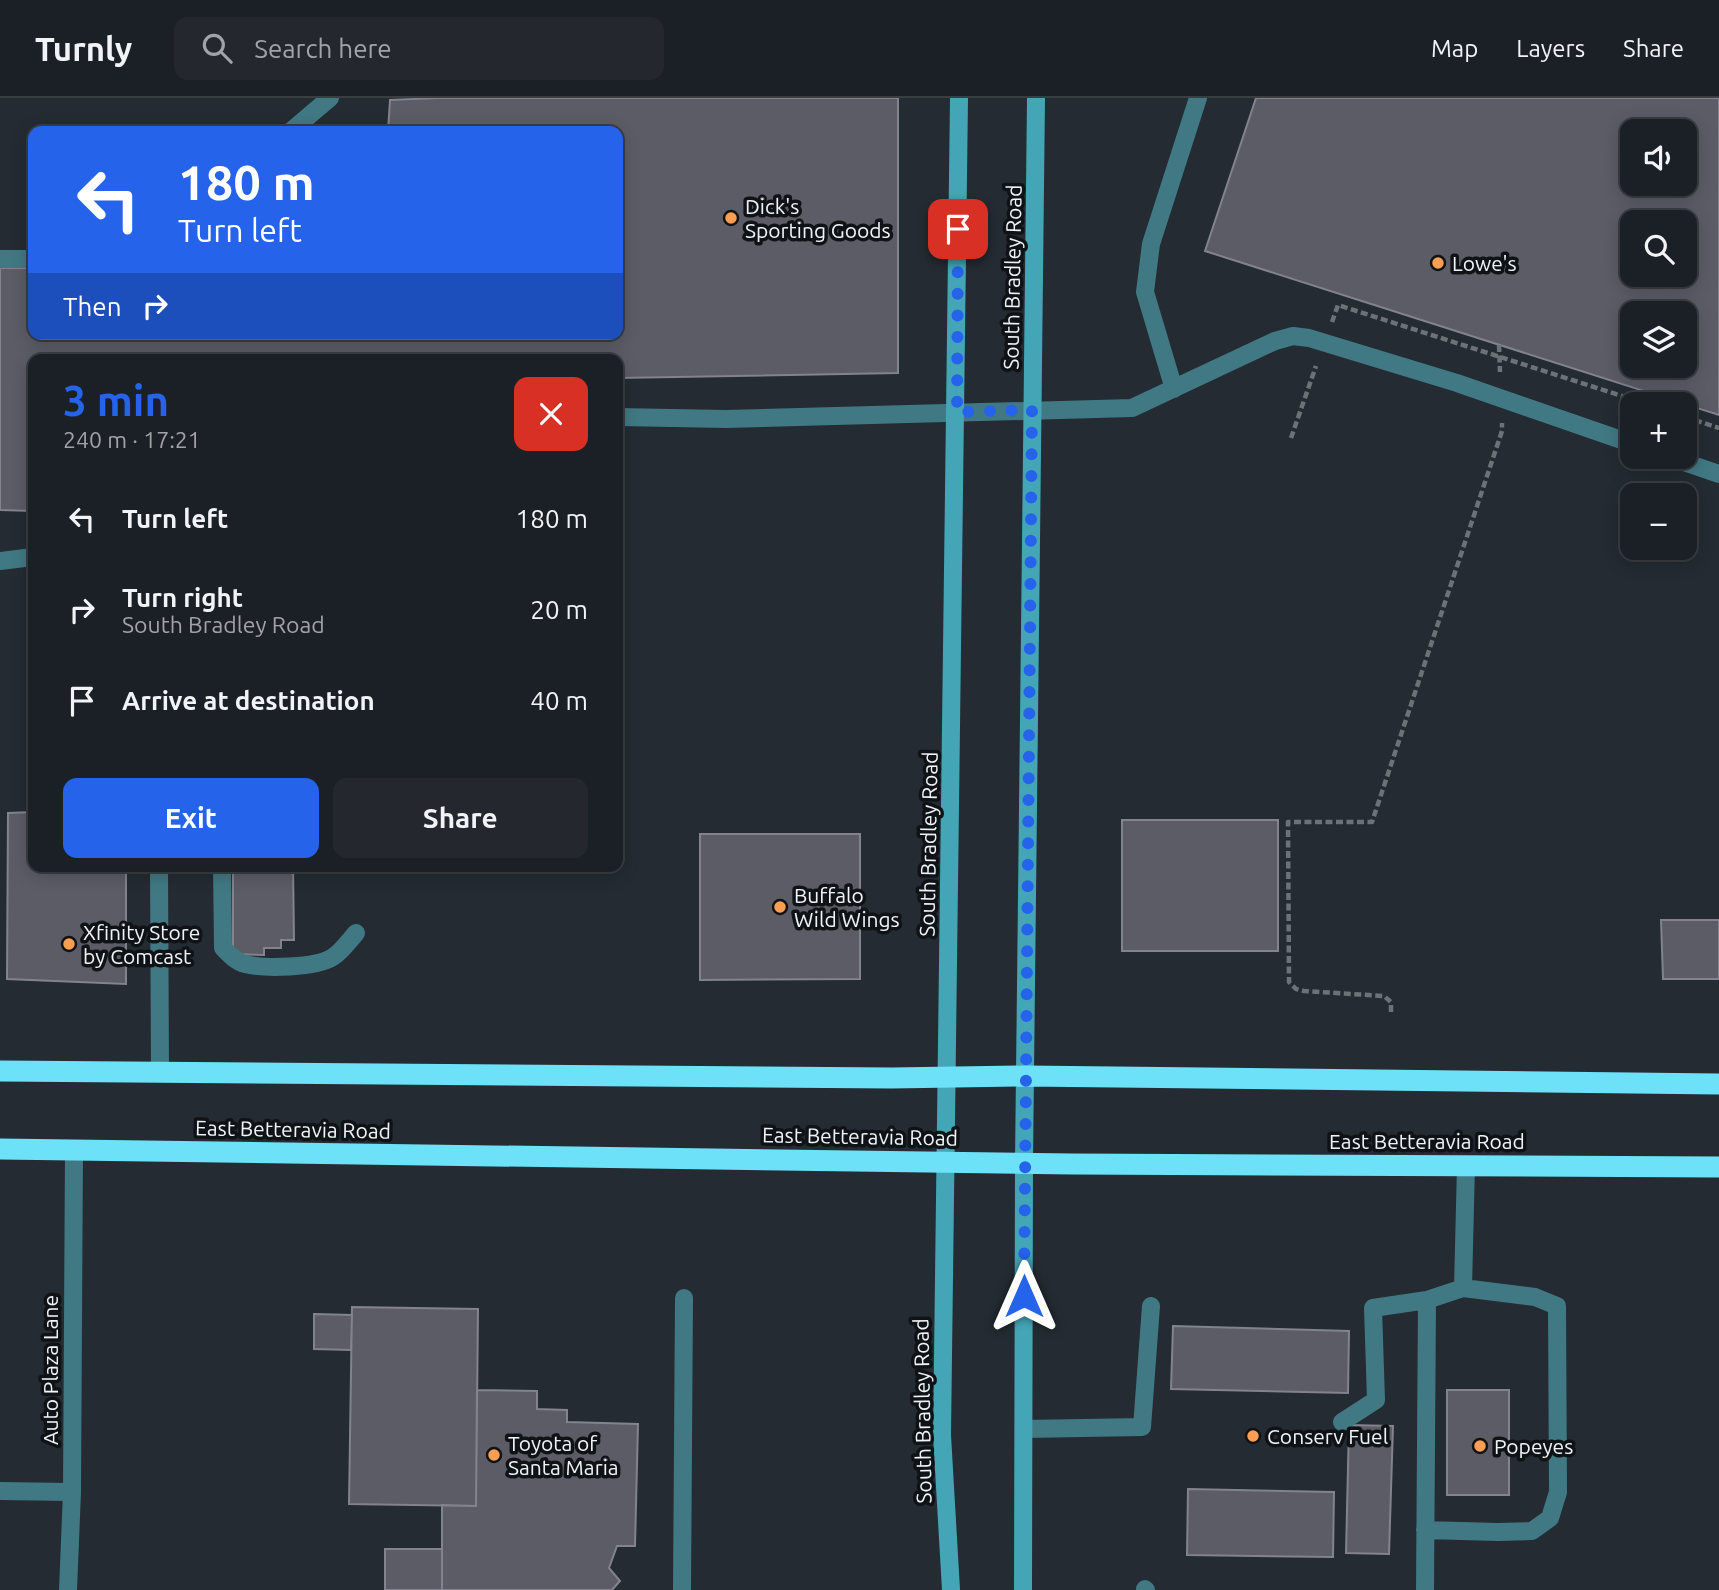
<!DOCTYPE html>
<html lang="en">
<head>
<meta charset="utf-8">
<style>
  body { margin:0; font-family:Ubuntu,sans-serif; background:#24282e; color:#f1f3f6; height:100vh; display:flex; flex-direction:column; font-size:26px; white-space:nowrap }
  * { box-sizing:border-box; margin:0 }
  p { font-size:23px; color:#a0a3a7 }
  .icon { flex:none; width:38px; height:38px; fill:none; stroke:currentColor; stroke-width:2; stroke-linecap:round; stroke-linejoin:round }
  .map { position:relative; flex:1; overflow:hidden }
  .side { position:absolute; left:28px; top:256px; width:595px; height:518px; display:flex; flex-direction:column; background:#1b2026; border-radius:14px; box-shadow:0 4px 18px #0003,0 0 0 2px #393e43 }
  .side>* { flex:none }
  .banner { position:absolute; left:28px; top:28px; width:595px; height:214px; border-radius:14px; box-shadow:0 4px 18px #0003,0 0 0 2px #393e43; background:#2563eb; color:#fff; overflow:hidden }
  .buttons { position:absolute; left:1620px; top:21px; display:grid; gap:14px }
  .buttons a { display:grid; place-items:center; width:77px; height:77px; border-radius:14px; background:#1b2026; box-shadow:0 4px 18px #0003,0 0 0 2px #393e43; font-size:35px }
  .pin { position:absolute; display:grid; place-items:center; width:60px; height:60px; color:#fff; margin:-30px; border-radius:14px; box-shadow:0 4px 10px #0006 }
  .me { position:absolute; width:77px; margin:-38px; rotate:0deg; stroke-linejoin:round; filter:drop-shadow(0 0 5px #0008) }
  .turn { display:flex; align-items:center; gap:24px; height:147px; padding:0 35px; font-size:32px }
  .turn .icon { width:91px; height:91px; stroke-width:2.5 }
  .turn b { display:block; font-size:49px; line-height:60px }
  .then { display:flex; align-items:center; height:66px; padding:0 35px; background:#0003; gap:14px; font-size:26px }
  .round { display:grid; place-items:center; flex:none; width:74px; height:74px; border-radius:14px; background:#24282e }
  .summary { display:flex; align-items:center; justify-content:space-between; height:119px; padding:0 35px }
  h1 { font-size:42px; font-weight:700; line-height:52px; color:#2563eb }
  .button { display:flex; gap:14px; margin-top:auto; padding:14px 35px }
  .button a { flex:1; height:80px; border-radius:14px; background:#2563eb; color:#fff; font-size:28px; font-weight:700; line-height:80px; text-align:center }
  .button a+a { background:#24282e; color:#f1f3f6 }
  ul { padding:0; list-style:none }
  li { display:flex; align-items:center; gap:21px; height:91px; padding:0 35px }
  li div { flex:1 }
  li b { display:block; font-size:26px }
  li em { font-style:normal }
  header { display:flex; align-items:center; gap:42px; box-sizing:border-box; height:98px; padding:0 35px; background:#1b2026; border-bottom:2px solid #393e43 }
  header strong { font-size:33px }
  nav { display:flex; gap:38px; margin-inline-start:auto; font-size:24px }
  .search { width:490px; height:63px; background:#24282e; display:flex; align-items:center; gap:18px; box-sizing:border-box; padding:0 24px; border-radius:14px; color:#a0a3a7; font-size:26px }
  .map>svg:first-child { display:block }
</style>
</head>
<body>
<header>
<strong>Turnly</strong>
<div class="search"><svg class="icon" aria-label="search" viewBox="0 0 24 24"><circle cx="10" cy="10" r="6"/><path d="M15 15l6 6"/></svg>Search here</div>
<nav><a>Map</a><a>Layers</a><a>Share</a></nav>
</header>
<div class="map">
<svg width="1719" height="1492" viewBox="0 0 1719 1492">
  <rect width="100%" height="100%" fill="#242b32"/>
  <path fill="#5b5c66" stroke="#82838e" stroke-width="2" fill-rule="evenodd" d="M437,0H898V275L618,280V261H33L32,413L0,412V170H33V236H618V33H388L390,2Z
    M1256,0H1719V317L1205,153ZM1633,33H1685V86H1633ZM1633,124H1685V177H1633ZM1633,215H1685V268H1633Z
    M33,714V768H126V886L7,881L8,715Z
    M1122,722H1278V853H1122Z
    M700,736H860V881L700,882Z
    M233,768H293L294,842H281V850H264V857L233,856Z
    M1661,822H1719V881H1663Z
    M352,1209L478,1211L476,1408L349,1406Z
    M314,1216L352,1217L351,1252L314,1251Z
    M1173,1228L1349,1233L1348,1295L1171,1291Z
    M477,1292L537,1293V1311L567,1312V1324L638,1326L635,1448H617L609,1470L620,1483L612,1492H442V1407L476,1408Z
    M1447,1292H1509V1397H1447Z
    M1349,1327L1393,1328L1389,1456L1346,1455Z
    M1188,1391L1334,1394L1333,1459L1187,1457Z
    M385,1451H442V1492H385Z"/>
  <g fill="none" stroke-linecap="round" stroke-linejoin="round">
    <path stroke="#6c7278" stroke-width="4.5" stroke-dasharray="7 3.5" stroke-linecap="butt" d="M1332,224L1338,207L1647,306
      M1499,247L1500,274
      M1685,319L1719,330
      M1291,340L1316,268
      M1391,914V904L1384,898L1304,893L1296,891L1289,884L1288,724H1372L1502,333V325"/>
    <path stroke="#407983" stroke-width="18" d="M291,33L330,0
      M0,161H33
      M1174,291L1145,194L1151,146L1198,0
      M618,319L726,321L1132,310L1275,243L1293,238L1309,240L1457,285L1633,346
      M1669,359L1719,376
      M0,463L33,459
      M159,768L160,974
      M222,768L223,850C229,856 236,864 245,866C264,871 316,870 333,859C342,853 349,843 356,835
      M1342,1324L1376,1302L1373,1210L1427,1202L1463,1190L1466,1067
      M1024,1331L1142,1329L1151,1208
      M0,1393L72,1394
      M1425,1432L1498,1434L1532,1433L1550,1420L1558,1394L1557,1208L1535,1199L1463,1190
      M1145,1491L1146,1492
      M682,1492L684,1200
      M1425,1492L1427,1202"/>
    <path stroke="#407983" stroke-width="18" d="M68,1492L72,1394L74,1053"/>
    <path stroke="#44a5b6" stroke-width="18" d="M951,1492L942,1337L959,0
      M1023,1492L1024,1064L1036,0"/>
    <path stroke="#6de1f7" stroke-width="21" d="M0,973L892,980L1026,978L1719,986
      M0,1051L1073,1066L1719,1069"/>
  </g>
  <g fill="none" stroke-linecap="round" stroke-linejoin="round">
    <path stroke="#2563eb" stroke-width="12" stroke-dasharray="0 21.6" d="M958,131L957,314L1032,312L1024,1198"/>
  </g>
  <g fill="#fb9e51" stroke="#101316" stroke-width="2.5">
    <circle cx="731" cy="120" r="7"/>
    <circle cx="1438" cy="165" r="7"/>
    <circle cx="780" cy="809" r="7"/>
    <circle cx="69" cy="846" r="7"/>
    <circle cx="1253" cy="1338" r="7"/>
    <circle cx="1480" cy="1348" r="7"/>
    <circle cx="494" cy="1357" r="7"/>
  </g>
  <g text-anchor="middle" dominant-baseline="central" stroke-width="7" stroke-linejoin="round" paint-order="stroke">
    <g font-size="21" fill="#eff4f9" stroke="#101316" text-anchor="start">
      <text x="745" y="108">Dick's<tspan x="745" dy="24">Sporting Goods</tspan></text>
      <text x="1452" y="165">Lowe's</text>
      <text x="794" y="797">Buffalo<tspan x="794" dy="24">Wild Wings</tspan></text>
      <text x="83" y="834">Xfinity Store<tspan x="83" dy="24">by Comcast</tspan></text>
      <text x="1267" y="1338">Conserv Fuel</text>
      <text x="508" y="1345">Toyota of<tspan x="508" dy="24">Santa Maria</tspan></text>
      <text x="1494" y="1348">Popeyes</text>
    </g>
    <g font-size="21" fill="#eff4f9" stroke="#101316">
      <text transform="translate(1012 179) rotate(-89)">South Bradley Road</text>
      <text transform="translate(928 746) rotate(-89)">South Bradley Road</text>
      <text transform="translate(293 1031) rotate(1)">East Betteravia Road</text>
      <text transform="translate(860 1038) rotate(1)">East Betteravia Road</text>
      <text x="1427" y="1043">East Betteravia Road</text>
      <text transform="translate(50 1272) rotate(-90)">Auto Plaza Lane</text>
      <text transform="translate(922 1313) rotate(-91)">South Bradley Road</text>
    </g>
  </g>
</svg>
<div class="buttons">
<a><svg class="icon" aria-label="sound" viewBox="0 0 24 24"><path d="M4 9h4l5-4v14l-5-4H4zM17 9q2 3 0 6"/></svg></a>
<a><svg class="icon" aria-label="search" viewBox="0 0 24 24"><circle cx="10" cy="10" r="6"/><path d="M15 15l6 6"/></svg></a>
<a><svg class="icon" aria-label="layers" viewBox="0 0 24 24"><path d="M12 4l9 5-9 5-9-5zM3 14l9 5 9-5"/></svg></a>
<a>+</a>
<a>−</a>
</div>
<div class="pin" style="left:958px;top:131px;background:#d93025"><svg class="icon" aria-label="arrive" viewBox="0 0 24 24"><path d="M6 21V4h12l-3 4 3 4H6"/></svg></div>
<svg class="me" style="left:1024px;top:1198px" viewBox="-20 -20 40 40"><path d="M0-17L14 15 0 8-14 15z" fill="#2563eb" stroke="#fff" stroke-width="4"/></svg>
<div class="banner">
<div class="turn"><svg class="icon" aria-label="left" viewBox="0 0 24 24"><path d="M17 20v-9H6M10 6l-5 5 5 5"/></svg><div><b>180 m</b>Turn left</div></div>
<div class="then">Then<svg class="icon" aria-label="right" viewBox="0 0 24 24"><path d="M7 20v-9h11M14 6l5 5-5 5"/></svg></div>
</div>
<section class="side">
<div class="summary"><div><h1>3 min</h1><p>240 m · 17:21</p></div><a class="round" style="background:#d93025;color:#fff"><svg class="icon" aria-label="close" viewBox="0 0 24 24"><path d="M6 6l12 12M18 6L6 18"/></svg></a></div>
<ul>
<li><svg class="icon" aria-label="left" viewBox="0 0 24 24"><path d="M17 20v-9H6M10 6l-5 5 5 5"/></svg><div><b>Turn left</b></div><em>180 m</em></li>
<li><svg class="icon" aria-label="right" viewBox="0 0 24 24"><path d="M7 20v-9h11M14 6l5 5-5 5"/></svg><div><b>Turn right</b><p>South Bradley Road</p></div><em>20 m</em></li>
<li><svg class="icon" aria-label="arrive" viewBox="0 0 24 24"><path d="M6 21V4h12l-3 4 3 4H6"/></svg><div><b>Arrive at destination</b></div><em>40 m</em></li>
</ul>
<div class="button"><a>Exit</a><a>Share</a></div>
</section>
</div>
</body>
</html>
